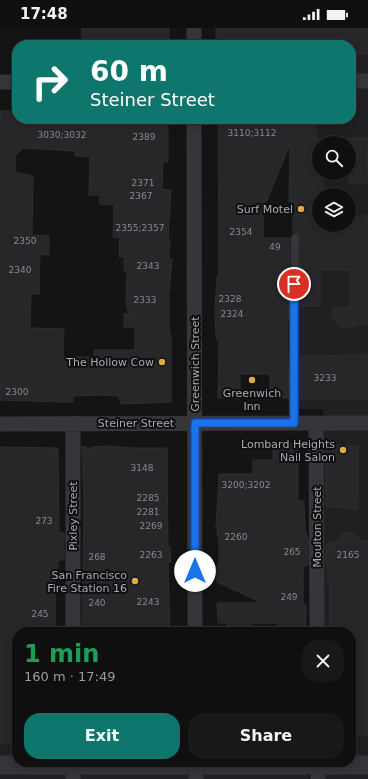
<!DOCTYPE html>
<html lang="en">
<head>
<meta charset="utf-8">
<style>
  body { margin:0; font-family:"DejaVu Sans",sans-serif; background:#181819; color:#f1f3f6; height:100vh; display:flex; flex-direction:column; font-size:15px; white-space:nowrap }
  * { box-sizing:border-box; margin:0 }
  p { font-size:13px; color:#9b9c9f }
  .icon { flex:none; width:22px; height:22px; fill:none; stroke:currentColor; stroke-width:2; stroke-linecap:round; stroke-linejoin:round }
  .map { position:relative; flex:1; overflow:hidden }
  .sheet { position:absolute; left:12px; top:599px; width:344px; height:140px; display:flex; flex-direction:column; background:#0f0f10; border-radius:16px; box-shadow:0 2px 10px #0003,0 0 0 1px #2f2f30 }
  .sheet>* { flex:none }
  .hud { position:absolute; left:12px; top:12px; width:344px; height:84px; border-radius:16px; box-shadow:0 2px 10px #0003,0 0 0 1px #2f2f30; background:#0f766e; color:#fff; overflow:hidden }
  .buttons { position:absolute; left:312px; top:108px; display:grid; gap:8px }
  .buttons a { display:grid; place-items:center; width:44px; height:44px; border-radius:50%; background:#0f0f10; box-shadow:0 2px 10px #0003,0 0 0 1px #2f2f30; font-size:20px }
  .pin { position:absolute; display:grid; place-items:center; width:34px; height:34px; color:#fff; margin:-17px; border:2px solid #fff; border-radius:50%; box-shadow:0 1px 4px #0007 }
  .me { position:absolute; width:44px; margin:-22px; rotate:0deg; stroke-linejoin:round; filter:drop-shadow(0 0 3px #0008) }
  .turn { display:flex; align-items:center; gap:14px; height:84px; padding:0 12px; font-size:18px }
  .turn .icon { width:52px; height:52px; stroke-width:2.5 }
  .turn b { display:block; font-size:28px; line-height:34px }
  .round { display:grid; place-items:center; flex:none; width:42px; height:42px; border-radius:16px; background:#181819 }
  .summary { display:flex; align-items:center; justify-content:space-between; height:68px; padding:0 12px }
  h1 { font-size:24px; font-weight:600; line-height:30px; color:#1e9e55 }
  .action { display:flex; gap:8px; margin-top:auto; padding:8px 12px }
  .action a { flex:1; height:46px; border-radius:16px; background:#0f766e; color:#fff; font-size:16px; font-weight:600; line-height:46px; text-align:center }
  .action a+a { background:#181819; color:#f1f3f6 }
  .status { display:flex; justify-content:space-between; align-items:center; height:28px; padding:0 20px; background:#0f0f10; direction:ltr }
  .status svg { height:11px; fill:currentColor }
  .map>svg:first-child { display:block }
</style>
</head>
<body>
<div class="status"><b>17:48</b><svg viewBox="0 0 49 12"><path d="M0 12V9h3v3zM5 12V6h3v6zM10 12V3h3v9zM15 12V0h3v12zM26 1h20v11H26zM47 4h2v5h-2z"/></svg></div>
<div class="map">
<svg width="368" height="751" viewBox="0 0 368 751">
  <rect width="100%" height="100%" fill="#141415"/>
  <path fill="#202022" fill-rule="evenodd" d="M368,0V751H324V734H351V604H324L323,381H297L301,91H351V17ZM319,115H349V145H319ZM319,167H349V197H319Z
    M17,643V734H309V751H0V644Z"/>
  <path fill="#272729" stroke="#2e2e31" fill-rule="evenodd" d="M82,0H169V17H82Z
    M216,0H368V26H351V17H216Z
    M0,83H17V91H168V134H163L162,161L171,162L168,212H170L169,231H172L169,266V300L170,307H171V374L121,376L118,368L98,367L73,368V374H62L0,372ZM23,120L75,123V128L90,129L89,167H100V176L114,177L113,209L120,210L119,229H124V243H127L126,276L129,286H124V299H135V322H94V329H63L64,301L30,300L31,266H39L40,226L49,227V208L32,207L33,148L15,144V128Z
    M218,91H316V111H319V145H323V167H319V197H349V188H368V296H353V299H341L332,289L333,280H350L351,242L320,241V278H300V210L298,205H293V174H289L290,116L263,182V210H290L289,278L288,295H287L289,370H270V346H240V371L218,370L219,314L216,311L215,283L217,248L219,246Z
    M349,110H368V155H349Z
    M368,327V371H300V328Z
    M273,416H298V473H304L305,502L308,511V537H304L303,552V577H306V604H277V595H252V604H227V595H218L217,575H262L217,554V538L219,537V510L217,508L218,501L216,500L219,446H253V432H273Z
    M82,418L90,421L92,419L112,418L132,420H167L168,519H170L171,534H168L170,604H82L84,477Z
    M326,418H358L357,481L326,478Z
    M0,419L58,420L59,504L64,505V532H58V541H55V604H17V715H0Z
    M343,505H351L363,513H368V707H351V604H330V556H328V538H326V517H330V514H339Z"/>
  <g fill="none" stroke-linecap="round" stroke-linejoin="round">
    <path stroke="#35363a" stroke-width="8" d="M294,395L295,210"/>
    <path stroke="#35363a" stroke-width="15" d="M194,0V17
      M351,53H368
      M0,54H17
      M194,91L195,604
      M73,395V604
      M316,395L317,604
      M0,396L368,395
      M73,734V751
      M317,734L318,751
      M196,751V734"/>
    <path stroke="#35363a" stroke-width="19" d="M0,737H368"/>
  </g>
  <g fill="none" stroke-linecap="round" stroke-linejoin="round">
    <defs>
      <path id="route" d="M195,543V395H294V256"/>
    </defs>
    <use href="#route" stroke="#114b97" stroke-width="10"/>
    <use href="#route" stroke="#1a73e8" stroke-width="7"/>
  </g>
  <g fill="#ddaa45" stroke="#0f0f10" stroke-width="1.5">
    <circle cx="301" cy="181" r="4"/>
    <circle cx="162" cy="334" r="4"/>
    <circle cx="252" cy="352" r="4"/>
    <circle cx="343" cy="422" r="4"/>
    <circle cx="135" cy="553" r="4"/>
  </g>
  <g text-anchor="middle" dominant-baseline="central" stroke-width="4" stroke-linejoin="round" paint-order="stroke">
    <g font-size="9" fill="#868990">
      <text x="252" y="105">3110;3112</text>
      <text x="62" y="107">3030;3032</text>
      <text x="144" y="109">2389</text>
      <text x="143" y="155">2371</text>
      <text x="141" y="168">2367</text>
      <text x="140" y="200">2355;2357</text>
      <text x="241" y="204">2354</text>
      <text x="25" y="213">2350</text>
      <text x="275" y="219">49</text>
      <text x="148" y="238">2343</text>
      <text x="20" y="242">2340</text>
      <text x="230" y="271">2328</text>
      <text x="145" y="272">2333</text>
      <text x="232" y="286">2324</text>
      <text x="325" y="350">3233</text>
      <text x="17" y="364">2300</text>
      <text x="142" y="440">3148</text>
      <text x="246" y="457">3200;3202</text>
      <text x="148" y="470">2285</text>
      <text x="148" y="484">2281</text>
      <text x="44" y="493">273</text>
      <text x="151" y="498">2269</text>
      <text x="236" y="509">2260</text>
      <text x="292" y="524">265</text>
      <text x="151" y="527">2263</text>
      <text x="348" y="527">2165</text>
      <text x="97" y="529">268</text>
      <text x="289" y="569">249</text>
      <text x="148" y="574">2243</text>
      <text x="97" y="575">240</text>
      <text x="40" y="586">245</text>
    </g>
    <g font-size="11" fill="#a7abb4" stroke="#0f0f10" text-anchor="end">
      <text x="293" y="181">Surf Motel</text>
      <text x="154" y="334">The Hollow Cow</text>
      <text x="252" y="365" text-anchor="middle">Greenwich<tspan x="252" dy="13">Inn</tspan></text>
      <text x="335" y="416">Lombard Heights<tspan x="335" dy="13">Nail Salon</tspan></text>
      <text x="127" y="547">San Francisco<tspan x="127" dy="13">Fire Station 16</tspan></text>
    </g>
    <g font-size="11" fill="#a7abb4" stroke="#0f0f10">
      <text transform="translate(195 336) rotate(-90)">Greenwich Street</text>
      <text x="136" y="395">Steiner Street</text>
      <text transform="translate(73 488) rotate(-90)">Pixley Street</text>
      <text transform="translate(317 499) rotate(-90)">Moulton Street</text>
    </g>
  </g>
</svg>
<div class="buttons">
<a><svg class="icon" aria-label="search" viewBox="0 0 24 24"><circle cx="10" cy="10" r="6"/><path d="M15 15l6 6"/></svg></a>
<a><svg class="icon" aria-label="layers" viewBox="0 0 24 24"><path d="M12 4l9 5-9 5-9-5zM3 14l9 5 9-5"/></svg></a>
</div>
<div class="pin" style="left:294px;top:256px;background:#d93025"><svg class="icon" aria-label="arrive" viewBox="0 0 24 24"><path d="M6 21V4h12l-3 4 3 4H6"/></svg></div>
<svg class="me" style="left:195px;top:543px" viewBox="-20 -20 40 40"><circle r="19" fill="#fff"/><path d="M0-13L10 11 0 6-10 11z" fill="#1a73e8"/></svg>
<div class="hud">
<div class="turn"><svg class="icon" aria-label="right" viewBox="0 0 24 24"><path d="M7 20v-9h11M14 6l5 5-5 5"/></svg><div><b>60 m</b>Steiner Street</div></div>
</div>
<section class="sheet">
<div class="summary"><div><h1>1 min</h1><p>160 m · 17:49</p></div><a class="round"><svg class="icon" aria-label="close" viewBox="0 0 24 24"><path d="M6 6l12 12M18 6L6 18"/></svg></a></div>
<div class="action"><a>Exit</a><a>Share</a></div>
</section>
</div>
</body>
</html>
